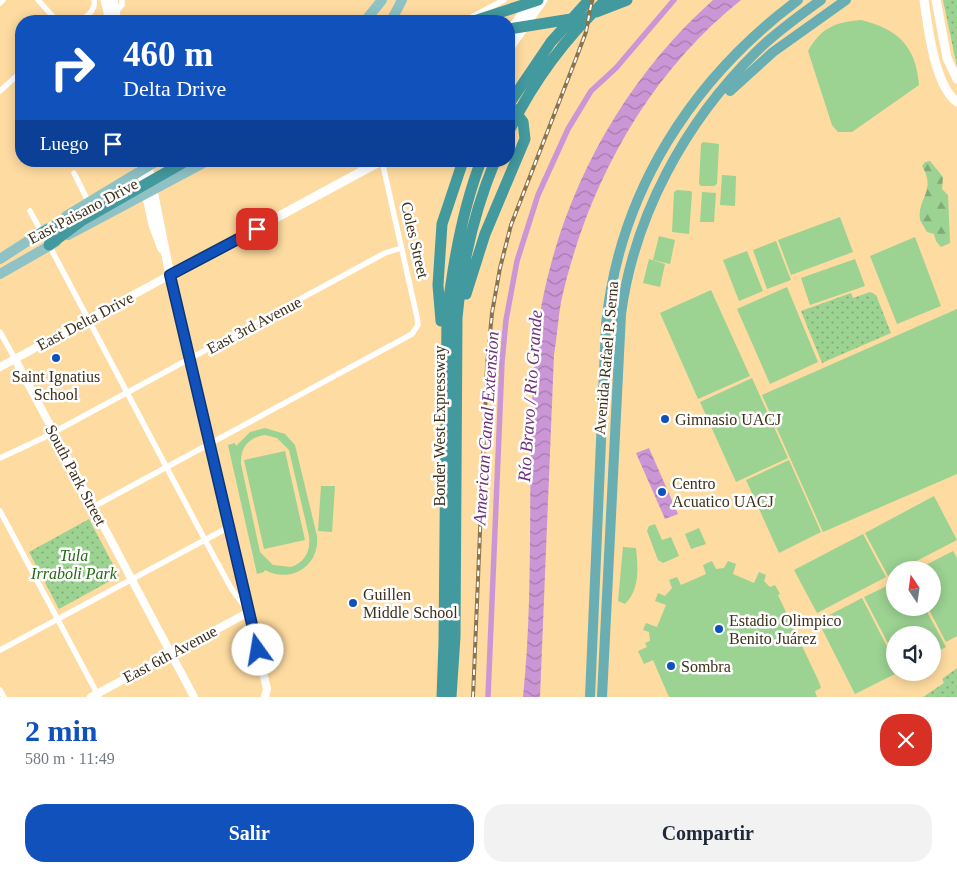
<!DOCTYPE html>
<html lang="es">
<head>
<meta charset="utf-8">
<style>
  body { margin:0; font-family:"Times New Roman",serif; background:#f2f2f3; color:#1f2937; height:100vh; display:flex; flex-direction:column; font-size:19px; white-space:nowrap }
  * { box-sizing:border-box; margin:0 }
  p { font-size:16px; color:#747a83 }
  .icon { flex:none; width:28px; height:28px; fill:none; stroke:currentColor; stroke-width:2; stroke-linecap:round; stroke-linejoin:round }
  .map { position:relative; height:697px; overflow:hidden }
  .details { display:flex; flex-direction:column; background:#fff; flex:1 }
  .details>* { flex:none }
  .top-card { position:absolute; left:15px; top:15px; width:500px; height:152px; border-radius:20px; box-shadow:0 2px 12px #0003; background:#1051bc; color:#fff; overflow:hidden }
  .needle { width:32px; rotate:347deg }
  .fabs { position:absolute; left:886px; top:561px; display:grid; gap:10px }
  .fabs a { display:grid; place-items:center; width:55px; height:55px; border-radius:50%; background:#fff; box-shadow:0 2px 12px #0003; font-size:25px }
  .pin { position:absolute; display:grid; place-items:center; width:42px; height:42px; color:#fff; margin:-21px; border-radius:10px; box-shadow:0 2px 8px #0006 }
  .me { position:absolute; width:55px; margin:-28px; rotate:347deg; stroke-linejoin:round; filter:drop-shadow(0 0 4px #0008) }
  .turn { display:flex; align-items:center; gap:18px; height:105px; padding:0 25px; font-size:22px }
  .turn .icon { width:65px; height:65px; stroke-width:2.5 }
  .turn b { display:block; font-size:35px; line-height:42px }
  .then { display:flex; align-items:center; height:48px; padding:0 25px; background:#0003; gap:10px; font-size:19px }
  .round { display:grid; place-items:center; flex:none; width:52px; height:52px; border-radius:20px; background:#f2f2f3 }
  .headline { display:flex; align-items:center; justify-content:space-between; height:85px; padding:0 25px }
  h1 { font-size:30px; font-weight:800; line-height:38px; color:#1051bc }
  .action { display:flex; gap:10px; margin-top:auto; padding:10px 25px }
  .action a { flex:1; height:58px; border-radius:20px; background:#1051bc; color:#fff; font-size:20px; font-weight:800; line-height:58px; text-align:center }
  .action a+a { background:#f2f2f3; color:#1f2937 }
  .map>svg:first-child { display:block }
</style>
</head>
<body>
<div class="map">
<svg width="957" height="697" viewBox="0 0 957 697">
  <defs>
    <pattern id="forest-firs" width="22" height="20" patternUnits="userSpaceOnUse" patternTransform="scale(1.25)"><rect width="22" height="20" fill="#9cd292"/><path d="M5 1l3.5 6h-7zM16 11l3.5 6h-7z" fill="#80ab76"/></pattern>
    <pattern id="park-dots" width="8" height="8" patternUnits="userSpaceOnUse" patternTransform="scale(1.25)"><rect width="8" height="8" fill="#9cd292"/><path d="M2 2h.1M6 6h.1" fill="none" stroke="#80ab76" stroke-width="1.8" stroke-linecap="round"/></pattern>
    <pattern id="water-waves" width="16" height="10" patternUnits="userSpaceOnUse" patternTransform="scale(1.25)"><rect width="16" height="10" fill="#cb96d6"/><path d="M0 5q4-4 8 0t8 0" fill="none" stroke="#a67bad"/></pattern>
  </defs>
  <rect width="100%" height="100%" fill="#fedba0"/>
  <path fill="#9cd292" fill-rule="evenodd" d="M861,20C898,29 916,46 919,85L852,132H838L832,125L808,51C821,28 835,22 861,20Z
    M703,142L719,144L717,184L714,186H701L699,184L701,144Z
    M722,175L736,176L735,206L720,205Z
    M677,190L691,191L692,193L689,234L672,232L674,192Z
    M702,192L716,193L714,222H700Z
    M840,217L853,252L791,275L778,240Z
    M659,236L675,240L670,264L653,260Z
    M915,237L941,306L897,324L870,256Z
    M776,241L791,280L767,289L753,250Z
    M747,251L763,291L739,301L723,260Z
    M649,259L665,264L660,287L643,283Z
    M855,259L865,286L810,305L801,278Z
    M787,287L818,362L770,384L737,309Z
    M711,290L750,376L698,399L660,313Z
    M957,309V474L823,532L762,395Z
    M752,378L788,458L736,482L700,402Z
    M265,428L285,434L295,445L317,536C320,566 291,584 265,570L264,572L257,574L228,445L235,443L236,446L250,432ZM265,435L277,438L289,450L309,536C311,551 305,562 291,567L273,565L260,552L241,464C240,448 249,437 265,435Z
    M285,451L305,540L264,549L244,460Z
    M789,460L821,532L779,553L746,480Z
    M321,486H335L332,532L318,531Z
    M934,496L957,540L899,570H895L888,576L865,533Z
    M655,524L662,540L671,537L679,556L663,563L658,560L647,531L649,526Z
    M699,528L706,544L691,549L685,534Z
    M863,534L886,577L817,613L794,570Z
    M623,547L636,548C638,568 640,589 625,604L618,601Z
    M953,551L957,558V636L946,642L928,608H932V570H916Z
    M712,561L716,569L724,568L728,561L736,564L733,574L754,583L759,572L766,575L764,581L770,587L775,585L780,594L778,595L819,682L821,688L815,691L817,697H669L653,660L644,664L638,651L647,647L645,643L650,641L649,632L643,630L646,623L657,627L666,605L655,601L658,593L665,596L672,588L669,580L677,577L681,585L706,574L703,565Z
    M895,582V608H925L946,647L933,654L932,635H895V657L864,597Z
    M862,598L895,662V672L897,673L855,694L818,621Z"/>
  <path fill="url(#forest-firs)" d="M930,161L943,177L942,189L948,195L950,243L941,247L936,241L934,234L927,232L920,220C917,198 937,191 922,166L925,162Z"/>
  <path fill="url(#park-dots)" d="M943,0H957V67Z
    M870,292L876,295L891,333L822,363L801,311L851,293L853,298Z
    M89,519L119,576L59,609L29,552Z
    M957,668V697H923L944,683L942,679Z"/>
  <path fill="url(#water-waves)" d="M713,0H741C647,75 587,185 561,302C558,319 557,337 554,355L540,697H523C535,583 526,467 535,353C547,219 613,89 713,0Z
    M649,448L678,514L665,519L636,453Z"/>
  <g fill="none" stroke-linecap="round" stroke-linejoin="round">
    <path stroke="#cb96d6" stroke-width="5.5" d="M488,697L502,362L506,320L517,261L538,195L568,129L591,91L616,68L674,0"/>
    <path stroke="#fff" stroke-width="5.5" d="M38,0L57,21
      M0,3L3,0
      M115,13L122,5V0
      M81,21C88,15 96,10 94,0
      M464,21L504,0
      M0,91L21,72
      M74,173L88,201
      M30,211L42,233
      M49,245L205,540L231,588L247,610
      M0,332L15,359
      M0,458L43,438L385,253L401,248
      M93,507L412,334L418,325L417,317L382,161
      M0,511L99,697
      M0,650L229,527
      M0,690L4,697"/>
    <path stroke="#fff" stroke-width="8" d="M15,359L194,697
      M0,367L170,275L267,689L265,697
      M91,697L249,612"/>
    <path stroke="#fff" stroke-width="9" d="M105,0L110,21
      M113,0L117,21
      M924,0C928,26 934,85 957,102
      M936,0L947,58L957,79
      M509,32L531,2
      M509,49L543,0
      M139,161L153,225L162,249
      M147,161L170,275L381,161"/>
    <path stroke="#8ec2c5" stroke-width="10" d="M365,21L382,0
      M391,21L402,0
      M66,216L157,161
      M68,235L207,161
      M0,259L48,228
      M0,274L56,242"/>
    <path stroke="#68aeb2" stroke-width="10" d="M730,91L773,52L846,0
      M590,697L606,325C619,192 692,79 798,0
      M602,697L621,314C634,216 685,122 756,52C776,32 799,16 821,0"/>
    <path stroke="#42999e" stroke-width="11" d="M596,12L627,0
      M474,21L538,0
      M509,29L571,19
      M509,104L551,42L589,0
      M509,131C533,82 566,37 606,0
      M42,233L81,213
      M49,245L81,221L186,161
      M466,294L485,234L525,139L523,122L509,104
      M441,321L438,285L442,224L463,161
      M442,697L444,643L447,315C453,262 462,210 481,161
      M451,697L455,637L457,318C462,263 474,212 495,161"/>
    <defs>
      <path id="rail" d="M473,697L487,366L492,313L500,268L511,225L577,56L586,32L592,0"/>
    </defs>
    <use href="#rail" stroke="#8a744e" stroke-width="4"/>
    <use href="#rail" stroke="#fff" stroke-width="2" stroke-dasharray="5.5" stroke-linecap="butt"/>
  </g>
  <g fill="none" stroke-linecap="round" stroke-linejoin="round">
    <defs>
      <path id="route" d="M257,229L170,275L258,650"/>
    </defs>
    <use href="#route" stroke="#0a357a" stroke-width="12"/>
    <use href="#route" stroke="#1051bc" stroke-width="9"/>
  </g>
  <g fill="#1051bc" stroke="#fff" stroke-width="2">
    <circle cx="56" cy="358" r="5"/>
    <circle cx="665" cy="419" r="5"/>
    <circle cx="662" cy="492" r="5"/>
    <circle cx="353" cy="603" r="5"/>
    <circle cx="719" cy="629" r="5"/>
    <circle cx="671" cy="666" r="5"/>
  </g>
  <g text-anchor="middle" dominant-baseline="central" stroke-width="5" stroke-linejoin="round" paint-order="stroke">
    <g font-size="16" fill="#3d2f18" stroke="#fff">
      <text transform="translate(83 211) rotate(-28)">East Paisano Drive</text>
      <text transform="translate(415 240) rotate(77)">Coles Street</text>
      <text transform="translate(85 321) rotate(-28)">East Delta Drive</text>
      <text transform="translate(254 325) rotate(-28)">East 3rd Avenue</text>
      <text transform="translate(606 358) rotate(-85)">Avenida Rafael P. Serna</text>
      <text transform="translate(439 426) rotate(-90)">Border West Expressway</text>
      <text transform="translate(76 475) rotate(62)">South Park Street</text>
      <text transform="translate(170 654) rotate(-28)">East 6th Avenue</text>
    </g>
    <g font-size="16" fill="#3d2f18" stroke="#fff" text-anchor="start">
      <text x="56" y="376" text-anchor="middle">Saint Ignatius<tspan x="56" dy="18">School</tspan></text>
      <text x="675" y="419">Gimnasio UACJ</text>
      <text x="672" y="483">Centro<tspan x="672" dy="18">Acuatico UACJ</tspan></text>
      <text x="363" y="594">Guillen<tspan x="363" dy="18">Middle School</tspan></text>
      <text x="729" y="620">Estadio Olimpico<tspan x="729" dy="18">Benito Juárez</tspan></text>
      <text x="681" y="666">Sombra</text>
    </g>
    <g font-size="16" font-style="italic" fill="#236913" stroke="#fff">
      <text x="74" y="555">Tula<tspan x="74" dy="18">Irraboli Park</tspan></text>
    </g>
    <g font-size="18" font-style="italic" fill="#6f307c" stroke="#fff">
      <text transform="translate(530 396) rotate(-86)">Río Bravo / Rio Grande</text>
      <text transform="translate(486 428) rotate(-86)">American Canal Extension</text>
    </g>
  </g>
</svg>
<div class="fabs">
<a><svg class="needle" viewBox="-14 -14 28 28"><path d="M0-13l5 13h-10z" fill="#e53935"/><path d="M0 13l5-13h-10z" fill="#747a83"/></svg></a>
<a><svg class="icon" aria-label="sound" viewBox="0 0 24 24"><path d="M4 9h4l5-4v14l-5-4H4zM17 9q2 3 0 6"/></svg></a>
</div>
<div class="pin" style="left:257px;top:229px;background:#d93025"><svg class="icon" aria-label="arrive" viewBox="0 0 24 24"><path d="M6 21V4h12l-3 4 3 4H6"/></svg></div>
<svg class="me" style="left:258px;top:650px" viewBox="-20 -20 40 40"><circle r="19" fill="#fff"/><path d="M0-13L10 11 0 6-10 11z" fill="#1051bc"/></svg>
<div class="top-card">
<div class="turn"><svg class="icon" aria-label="right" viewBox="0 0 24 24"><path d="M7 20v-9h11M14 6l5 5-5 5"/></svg><div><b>460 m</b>Delta Drive</div></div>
<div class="then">Luego<svg class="icon" aria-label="arrive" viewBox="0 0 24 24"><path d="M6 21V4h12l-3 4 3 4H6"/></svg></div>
</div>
</div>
<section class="details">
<div class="headline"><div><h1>2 min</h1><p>580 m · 11:49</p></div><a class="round" style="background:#d93025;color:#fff"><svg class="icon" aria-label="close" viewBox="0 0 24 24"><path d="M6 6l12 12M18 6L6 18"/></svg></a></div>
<div class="action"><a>Salir</a><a>Compartir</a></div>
</section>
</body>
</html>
